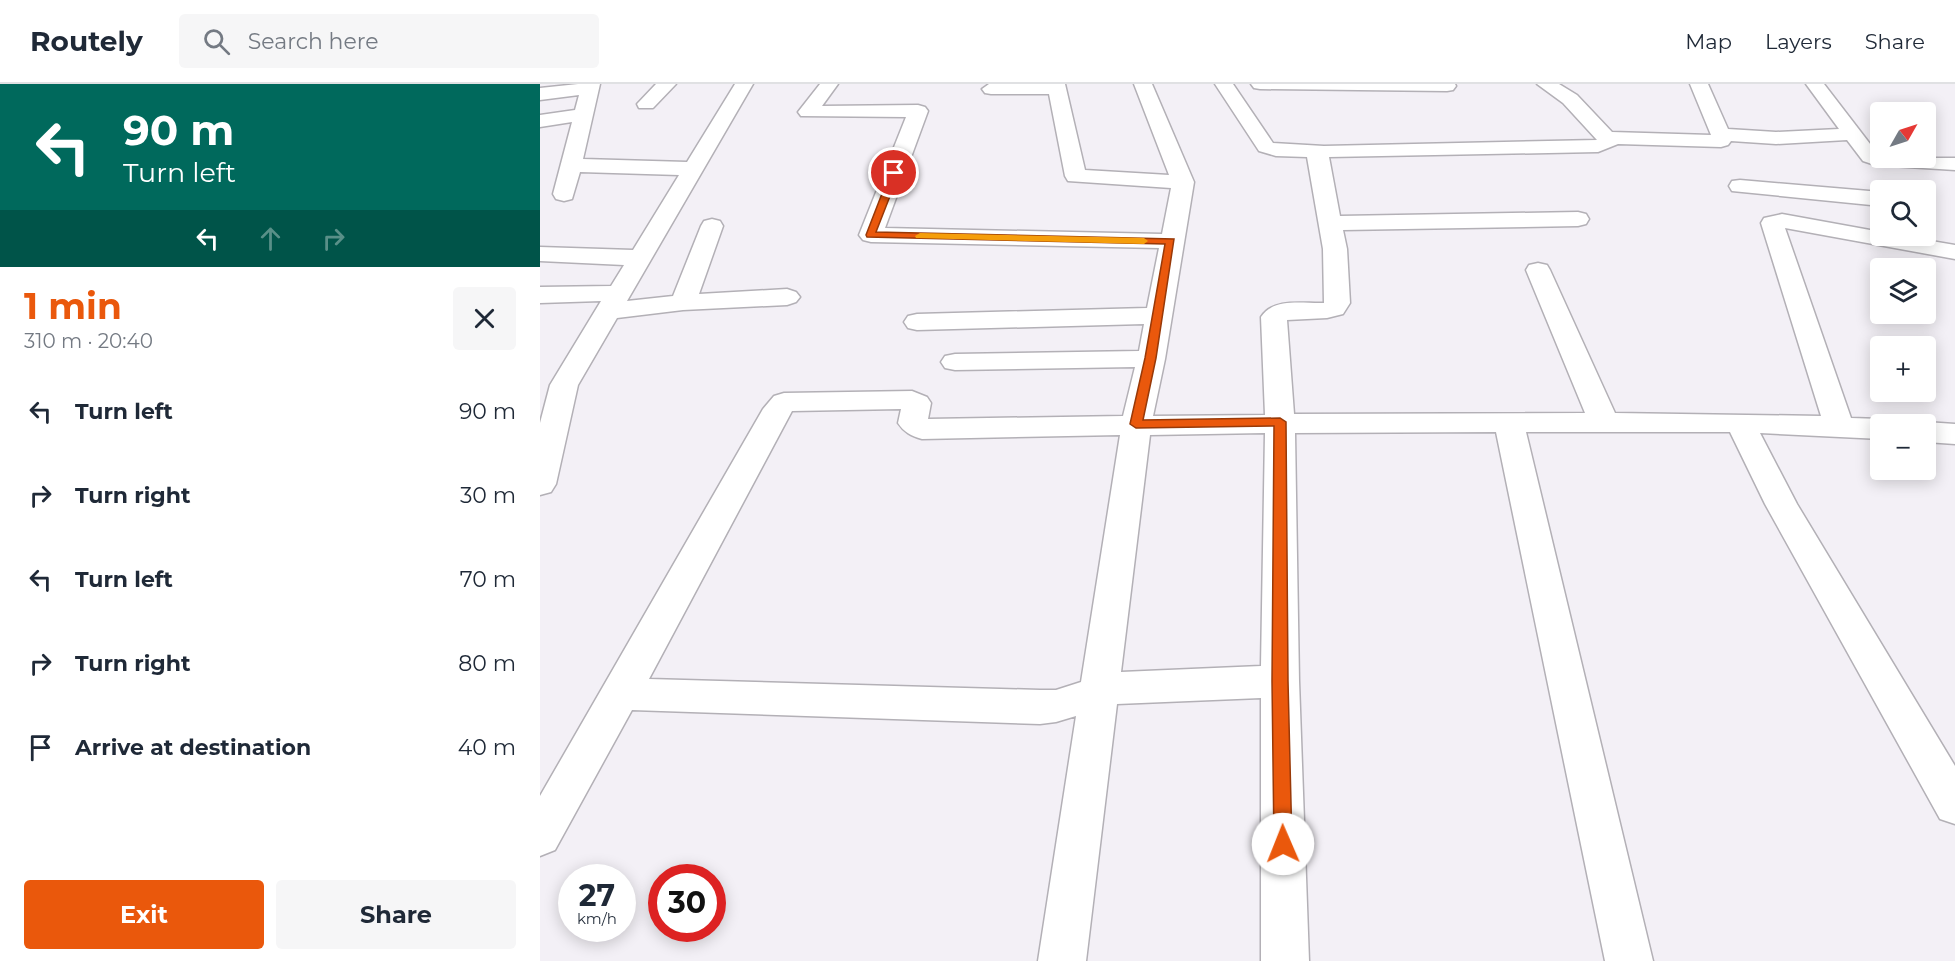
<!DOCTYPE html>
<html lang="en">
<head>
<meta charset="utf-8">
<style>
  body { margin:0; font-family:Montserrat,sans-serif; background:#f6f6f7; color:#1f2937; height:100vh; display:flex; flex-direction:column; font-size:22px; white-space:nowrap }
  * { box-sizing:border-box; margin:0 }
  p { font-size:20px; color:#747a83 }
  .icon { flex:none; width:33px; height:33px; fill:none; stroke:currentColor; stroke-width:2; stroke-linecap:round; stroke-linejoin:round }
  .map { position:relative; flex:1; overflow:hidden }
  .panel { display:flex; flex-direction:column; background:#fff; width:540px }
  .panel>* { flex:none }
  .top-card { background:#00695c; color:#fff; overflow:hidden }
  .needle { width:39px; rotate:51deg }
  .fabs { position:absolute; left:1330px; top:18px; display:grid; gap:12px }
  .fabs a { display:grid; place-items:center; width:66px; height:66px; border-radius:6px; background:#fff; box-shadow:0 3px 15px #0003; font-size:30px }
  .speed { position:absolute; left:18px; top:780px; display:flex; gap:12px; font-size:30px; font-weight:700; text-align:center }
  .speed>* { display:grid; place-content:center; width:78px; height:78px; border-radius:50%; background:#fff; box-shadow:0 3px 15px #0003; line-height:1 }
  .speed small { font-size:15px; font-weight:400 }
  .speed .limit { border:9px solid #d22; background:#fff; color:#111 }
  .pin { position:absolute; display:grid; place-items:center; width:51px; height:51px; color:#fff; margin:-26px; border:3px solid #fff; border-radius:50%; box-shadow:0 2px 6px #0007 }
  .me { position:absolute; width:66px; margin:-33px; rotate:359deg; stroke-linejoin:round; filter:drop-shadow(0 0 4px #0008) }
  .turn { display:flex; align-items:center; gap:21px; height:126px; padding:0 24px; font-size:27px }
  .turn .icon { width:78px; height:78px; stroke-width:2.5 }
  .turn b { display:block; font-size:42px; line-height:51px }
  .lanes { display:flex; align-items:center; height:57px; padding:0 24px; background:#0003; justify-content:center; gap:30px; direction:ltr }
  .lanes .off { opacity:.35 }
  .round { display:grid; place-items:center; flex:none; width:63px; height:63px; border-radius:6px; background:#f6f6f7 }
  .headline { display:flex; align-items:center; justify-content:space-between; height:102px; padding:0 24px }
  h1 { font-size:36px; font-weight:700; line-height:45px; color:#ea580c }
  .cta { display:flex; gap:12px; margin-top:auto; padding:12px 24px }
  .cta a { flex:1; height:69px; border-radius:6px; background:#ea580c; color:#fff; font-size:24px; font-weight:700; line-height:69px; text-align:center }
  .cta a+a { background:#f6f6f7; color:#1f2937 }
  ul { padding:0; list-style:none }
  li { display:flex; align-items:center; gap:18px; height:84px; padding:0 24px }
  li div { flex:1 }
  li b { display:block; font-size:22px }
  li em { font-style:normal }
  header { display:flex; align-items:center; gap:36px; box-sizing:border-box; height:84px; padding:0 30px; background:#fff; border-bottom:2px solid #e0e1e3 }
  header strong { font-size:28px }
  nav { display:flex; gap:33px; margin-inline-start:auto; font-size:21px }
  .search { width:420px; height:54px; background:#f6f6f7; display:flex; align-items:center; gap:15px; box-sizing:border-box; padding:0 21px; border-radius:6px; color:#747a83; font-size:22px }
  main { display:flex; flex:1; min-height:0 }
  .map>svg:first-child { display:block }
</style>
</head>
<body>
<header>
<strong>Routely</strong>
<div class="search"><svg class="icon" aria-label="search" viewBox="0 0 24 24"><circle cx="10" cy="10" r="6"/><path d="M15 15l6 6"/></svg>Search here</div>
<nav><a>Map</a><a>Layers</a><a>Share</a></nav>
</header>
<main>
<section class="panel">
<div class="top-card">
<div class="turn"><svg class="icon" aria-label="left" viewBox="0 0 24 24"><path d="M17 20v-9H6M10 6l-5 5 5 5"/></svg><div><b>90 m</b>Turn left</div></div>
<div class="lanes"><svg class="icon" aria-label="left" viewBox="0 0 24 24"><path d="M17 20v-9H6M10 6l-5 5 5 5"/></svg><svg class="icon off" aria-label="ahead" viewBox="0 0 24 24"><path d="M12 20V5M6 11l6-6 6 6"/></svg><svg class="icon off" aria-label="right" viewBox="0 0 24 24"><path d="M7 20v-9h11M14 6l5 5-5 5"/></svg></div>
</div>
<div class="headline"><div><h1>1 min</h1><p>310 m · 20:40</p></div><a class="round"><svg class="icon" aria-label="close" viewBox="0 0 24 24"><path d="M6 6l12 12M18 6L6 18"/></svg></a></div>
<ul>
<li><svg class="icon" aria-label="left" viewBox="0 0 24 24"><path d="M17 20v-9H6M10 6l-5 5 5 5"/></svg><div><b>Turn left</b></div><em>90 m</em></li>
<li><svg class="icon" aria-label="right" viewBox="0 0 24 24"><path d="M7 20v-9h11M14 6l5 5-5 5"/></svg><div><b>Turn right</b></div><em>30 m</em></li>
<li><svg class="icon" aria-label="left" viewBox="0 0 24 24"><path d="M17 20v-9H6M10 6l-5 5 5 5"/></svg><div><b>Turn left</b></div><em>70 m</em></li>
<li><svg class="icon" aria-label="right" viewBox="0 0 24 24"><path d="M7 20v-9h11M14 6l5 5-5 5"/></svg><div><b>Turn right</b></div><em>80 m</em></li>
<li><svg class="icon" aria-label="arrive" viewBox="0 0 24 24"><path d="M6 21V4h12l-3 4 3 4H6"/></svg><div><b>Arrive at destination</b></div><em>40 m</em></li>
</ul>
<div class="cta"><a>Exit</a><a>Share</a></div>
</section>
<div class="map">
<svg width="1415" height="877" viewBox="0 0 1415 877">
  <rect width="100%" height="100%" fill="#f3f0f6"/>
  <g fill="none" stroke-linecap="round" stroke-linejoin="round">
    <defs>
      <path id="minor" d="M38,0H60L43,75L147,78L195,0H213L87,217L133,212L161,142L164,137L172,135L180,137L183,142L159,210L247,205L256,208L260,213L256,218L247,221L143,226L77,234L38,301L16,400L11,408L0,411V339L10,301L61,217L0,219V203L71,202L84,181L0,177V163L93,166L139,91L40,88L32,115L24,117L16,115L13,110L32,38L0,43V31L35,26L39,11L0,16V4Z
        M116,0H136L113,24H99L97,20Z
        M280,0H298L282,22L378,21L385,23L388,27L345,144L622,150L631,104L528,97L525,92L509,10H451L445,9L442,5L449,0H525L545,86L629,91L594,0H612L654,98L625,275L613,332L725,331L721,233C734,213 764,220 784,219L783,165L767,73L736,72L719,67L675,0H693L733,59L784,62L1057,56L1023,19L997,0H1019L1037,11L1072,48L1171,51L1150,0H1168L1188,45L1236,48L1299,45L1266,0H1284L1337,69L1341,70V74H1415V86L1335,81L1323,77L1307,56L1236,60L1191,57L1188,61L1181,63L1078,60L1058,68L789,73L800,132L1038,128L1046,130L1049,135L1046,140L1038,142L803,146L807,165L810,219L803,230L787,234L747,236L754,330L1045,329L986,186L989,181L998,179L1007,181L1010,186L1075,329L1281,332L1221,139L1224,134L1242,130L1341,148V152H1362L1415,161V175L1245,144L1311,334L1341,335L1353,340H1341V355L1220,349L1257,420L1415,682V740L1400,735L1225,420L1190,348H986L1113,877H1065L956,348L755,349L759,597L769,877H721V614L577,620L546,877H498L536,632L516,638L500,640L92,626L15,766L0,772V712L223,325L234,312L244,309L372,307L387,313L391,319L388,335L583,332L595,283L415,286L405,284L401,278L405,272L415,270L599,267L604,240L377,246L368,244L364,238L368,232L377,230L607,224L619,164L331,158L323,156L319,151L366,33L261,32L258,28ZM361,325L358,339C364,348 371,352 382,355L580,351L541,598L516,606H500L109,595L252,327ZM725,349L721,582L581,588L610,351Z
        M711,0H915L916,2L913,6L907,7L720,5L714,4Z
        M1200,96L1341,108V122L1192,107L1189,102L1192,97Z
        M1386,338L1415,340V360L1386,358V340H1378Z"/>
    </defs>
    <use href="#minor" stroke="#b3b0b6" stroke-width="3"/>
    <use href="#minor" fill="#fff" fill-rule="evenodd"/>
  </g>
  <path fill="#ea580c" stroke="#983908" stroke-width="1.5" d="M354,86L359,89L336,148L634,155L616,274L603,336L740,334L746,338L748,597L752,760L749,766L743,769L736,766L734,760L732,597L734,342L596,344L590,340L605,274L625,160L327,153L326,151L350,89Z"/>
  <path fill="#f59e0b" d="M380,149L604,154L608,157L604,160L376,154L375,152Z"/>
</svg>
<div class="fabs">
<a><svg class="needle" viewBox="-14 -14 28 28"><path d="M0-13l5 13h-10z" fill="#e53935"/><path d="M0 13l5-13h-10z" fill="#747a83"/></svg></a>
<a><svg class="icon" aria-label="search" viewBox="0 0 24 24"><circle cx="10" cy="10" r="6"/><path d="M15 15l6 6"/></svg></a>
<a><svg class="icon" aria-label="layers" viewBox="0 0 24 24"><path d="M12 4l9 5-9 5-9-5zM3 14l9 5 9-5"/></svg></a>
<a>+</a>
<a>−</a>
</div>
<div class="speed"><div>27<small>km/h</small></div><div class="limit">30</div></div>
<div class="pin" style="left:354px;top:89px;background:#d93025"><svg class="icon" aria-label="arrive" viewBox="0 0 24 24"><path d="M6 21V4h12l-3 4 3 4H6"/></svg></div>
<svg class="me" style="left:743px;top:760px" viewBox="-20 -20 40 40"><circle r="19" fill="#fff"/><path d="M0-13L10 11 0 6-10 11z" fill="#ea580c"/></svg>
</div>
</main>
</body>
</html>
